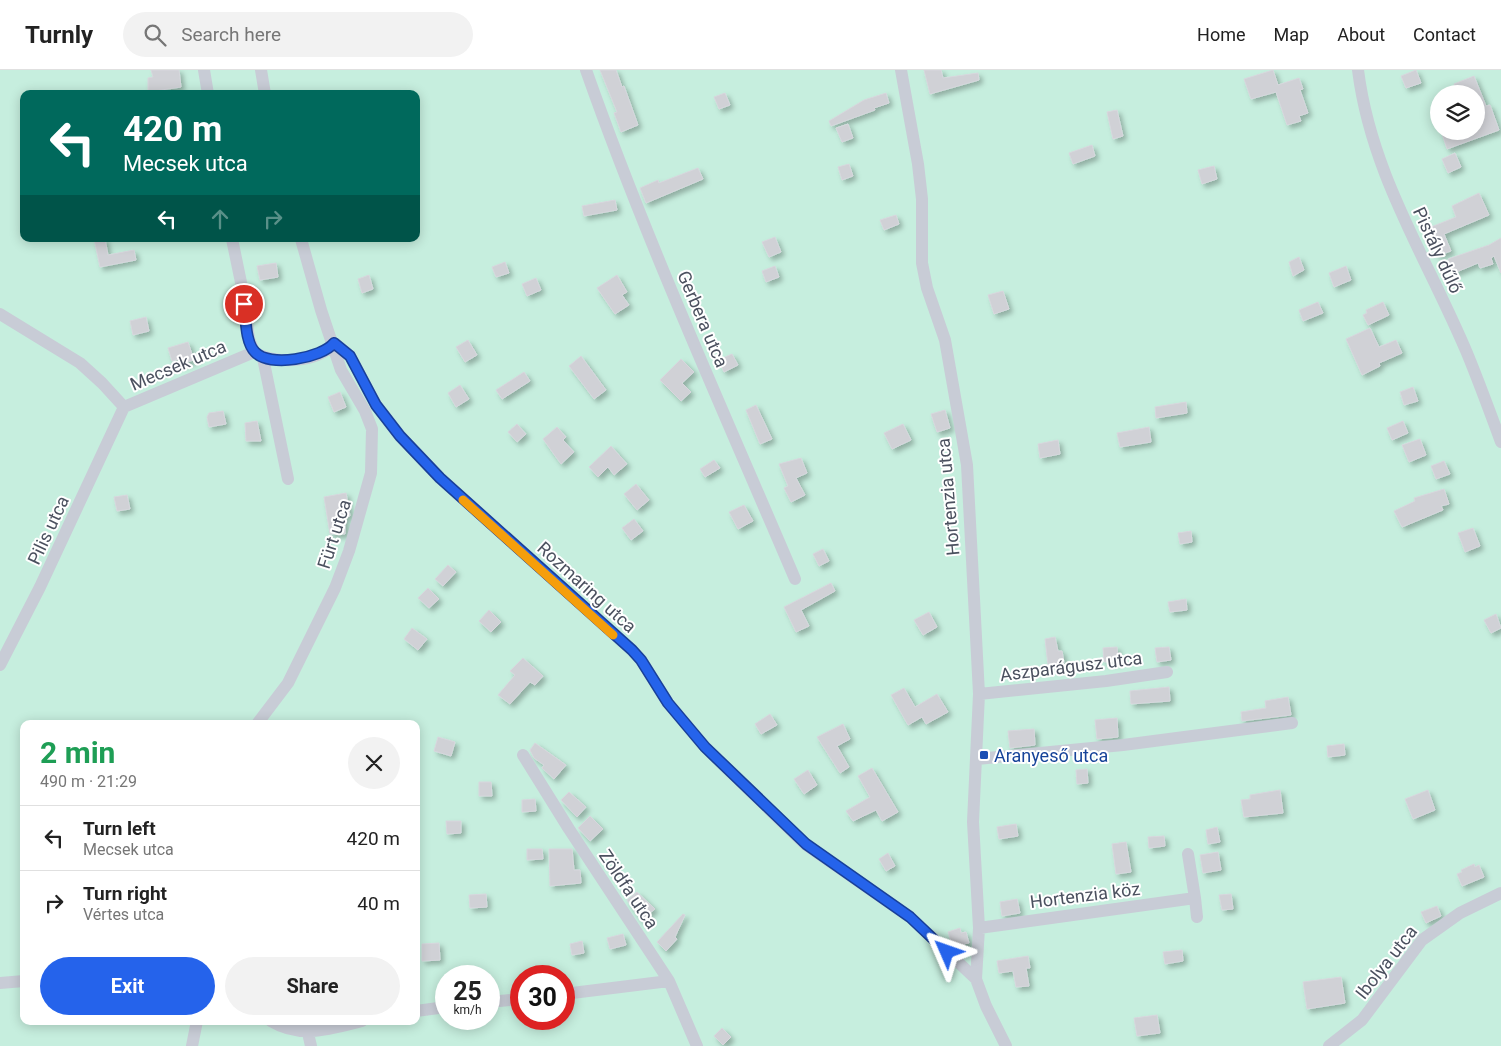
<!DOCTYPE html>
<html lang="en">
<head>
<meta charset="utf-8">
<style>
  body { margin:0; font-family:Roboto,sans-serif; background:#f2f2f2; color:#222; height:100vh; display:flex; flex-direction:column; font-size:19px; white-space:nowrap }
  * { box-sizing:border-box; margin:0 }
  p { font-size:16px; color:#767676 }
  .icon { flex:none; width:28px; height:28px; fill:none; stroke:currentColor; stroke-width:2; stroke-linecap:round; stroke-linejoin:round }
  .map { position:relative; flex:1; overflow:hidden }
  .sheet { position:absolute; left:20px; top:650px; width:400px; height:305px; display:flex; flex-direction:column; background:#fff; border-radius:10px; box-shadow:0 2px 12px #0003 }
  .sheet>* { flex:none }
  .guide { position:absolute; left:20px; top:20px; width:400px; height:152px; border-radius:10px; box-shadow:0 2px 12px #0003; background:#00695c; color:#fff; overflow:hidden }
  .fabs { position:absolute; left:1430px; top:15px; display:grid; gap:10px }
  .fabs a { display:grid; place-items:center; width:55px; height:55px; border-radius:50%; background:#fff; box-shadow:0 2px 12px #0003; font-size:25px }
  .speed { position:absolute; left:435px; top:895px; display:flex; gap:10px; font-size:25px; font-weight:700; text-align:center }
  .speed>* { display:grid; place-content:center; width:65px; height:65px; border-radius:50%; background:#fff; box-shadow:0 2px 12px #0003; line-height:1 }
  .speed small { font-size:12px; font-weight:400 }
  .speed .limit { border:8px solid #d22; background:#fff; color:#111 }
  .pin { position:absolute; display:grid; place-items:center; width:42px; height:42px; color:#fff; margin:-21px; border:2px solid #fff; border-radius:50%; box-shadow:0 1px 5px #0007 }
  .me { position:absolute; width:55px; margin:-28px; rotate:313deg; stroke-linejoin:round; filter:drop-shadow(0 0 4px #0008) }
  .turn { display:flex; align-items:center; gap:18px; height:105px; padding:0 20px; font-size:22px }
  .turn .icon { width:65px; height:65px; stroke-width:2.5 }
  .turn b { display:block; font-size:35px; line-height:42px }
  .lanes { display:flex; align-items:center; height:48px; padding:0 20px; background:#0003; justify-content:center; gap:25px; direction:ltr }
  .lanes .off { opacity:.35 }
  .round { display:grid; place-items:center; flex:none; width:52px; height:52px; border-radius:26px; background:#f2f2f2 }
  .headline { display:flex; align-items:center; justify-content:space-between; height:85px; padding:0 20px }
  h1 { font-size:30px; font-weight:700; line-height:38px; color:#1e9e55 }
  .action { display:flex; gap:10px; margin-top:auto; padding:10px 20px }
  .action a { flex:1; height:58px; border-radius:30px; background:#2563eb; color:#fff; font-size:20px; font-weight:700; line-height:58px; text-align:center }
  .action a+a { background:#f2f2f2; color:#222 }
  ul { padding:0; list-style:none }
  li { display:flex; align-items:center; gap:15px; height:65px; padding:0 20px; border-top:1px solid #e0e0e0 }
  li div { flex:1 }
  li b { display:block; font-size:19px }
  li em { font-style:normal }
  header { display:flex; align-items:center; gap:30px; box-sizing:border-box; height:70px; padding:0 25px; background:#fff; border-bottom:1px solid #e0e0e0 }
  header strong { font-size:24px }
  nav { display:flex; gap:28px; margin-inline-start:auto; font-size:18px }
  .search { width:350px; height:45px; background:#f2f2f2; display:flex; align-items:center; gap:12px; box-sizing:border-box; padding:0 18px; border-radius:28px; color:#767676; font-size:19px }
  .map>svg:first-child { display:block }
</style>
</head>
<body>
<header>
<strong>Turnly</strong>
<div class="search"><svg class="icon" aria-label="search" viewBox="0 0 24 24"><circle cx="10" cy="10" r="6"/><path d="M15 15l6 6"/></svg>Search here</div>
<nav><a>Home</a><a>Map</a><a>About</a><a>Contact</a></nav>
</header>
<div class="map">
<svg width="1501" height="976" viewBox="0 0 1501 976">
  <defs>
    <filter id="shadow"><feDropShadow dx="3.5" dy="3.5" stdDeviation="2.5" flood-color="#0004"/></filter>
  </defs>
  <rect width="100%" height="100%" fill="#f5f3f3"/>
  <path fill="#c6eede" fill-rule="evenodd" d="M0,0H1501V976H0ZM24,24H416V169H24ZM1439,24H1476V61H1439ZM24,654H416V951H24ZM446,906H489V949H446ZM521,906H564V949H521Z"/>
  <path fill="#d0d1d6" stroke="#d7d7dd" filter="url(#shadow)" d="M151,0H179L181,17L148,22V8L153,7Z
    M600,0H616L622,17L624,16L638,55L621,62L614,43L617,42Z
    M924,0H941L943,8L978,3L979,10L930,24Z
    M1273,0L1278,15L1299,8L1303,19L1300,20L1308,43L1299,46L1301,51L1287,55L1276,22L1251,29L1244,9Z
    M1416,0L1421,13L1406,18L1401,6Z
    M1474,6L1486,36L1490,35L1499,60L1447,79L1441,61H1476V24H1458L1454,14Z
    M725,23L730,35L719,39L714,27Z
    M886,23L889,33L874,38L875,40L831,56L829,51L864,30Z
    M1117,40L1123,66L1113,69L1107,42Z
    M848,54L853,68L842,72L836,58Z
    M1092,75L1095,86L1073,94L1069,83Z
    M1455,83L1461,97L1448,103L1442,89Z
    M849,94L853,106L842,110L838,97Z
    M1214,96L1217,109L1202,114L1198,100Z
    M698,98L703,109L646,133L640,118L658,110L659,113Z
    M1479,123L1489,145L1444,164L1451,181L1437,186L1426,159L1456,147L1452,136Z
    M615,130L617,140L584,146L582,136Z
    M896,145L899,154L884,160L880,150Z
    M775,167L781,182L769,187L762,172Z
    M1501,168V203L1494,186L1491,188L1493,194L1480,198L1478,193L1454,203L1448,189L1489,175Z
    M94,169H105L108,185L134,180L136,190L100,197Z
    M1299,187L1304,200L1293,206L1289,192Z
    M505,192L509,203L496,207L492,197Z
    M276,193L278,207L260,210L257,196Z
    M775,196L779,207L766,212L762,201Z
    M1346,196L1351,210L1334,217L1329,203Z
    M369,205L373,219L362,223L358,209Z
    M617,205L627,222L622,225L629,235L615,244L597,218Z
    M536,208L541,220L527,226L522,214Z
    M1003,221L1009,239L994,244L988,225Z
    M1318,232L1323,243L1303,251L1299,240Z
    M1383,232L1389,245L1368,255L1363,245L1367,243L1366,240Z
    M146,247L149,261L133,265L130,251Z
    M1370,258L1379,277L1396,270L1402,283L1379,293L1380,296L1362,305L1346,269Z
    M468,270L477,285L465,292L456,277Z
    M188,272L194,290L180,294L178,289L172,291L168,278Z
    M732,284L738,295L724,302L718,290Z
    M581,286L606,320L594,329L569,296Z
    M681,289L694,302L682,313L691,322L681,331L660,310Z
    M524,302L530,311L502,329L496,320Z
    M460,315L469,329L456,337L448,323Z
    M1413,317L1418,331L1404,335L1400,322Z
    M340,322L346,337L334,342L328,327Z
    M1186,332L1187,343L1156,348L1155,337Z
    M756,335L772,369L760,374L746,340Z
    M945,340L950,358L937,362L931,344Z
    M223,341L226,354L209,357L207,347L209,343Z
    M257,351L261,371H246L245,353Z
    M1403,351L1408,363L1392,370L1387,358Z
    M517,354L526,364L517,372L508,362Z
    M903,354L911,370L892,379L884,363Z
    M557,357L566,367L563,370L574,382L561,394L543,369Z
    M1149,357L1151,372L1120,377L1117,363Z
    M1420,369L1426,385L1409,392L1402,375Z
    M1058,370L1060,384L1040,388L1038,374Z
    M611,376L627,394L614,405L608,397L598,407L589,397Z
    M801,388L807,403L796,408L805,425L791,432L784,418L788,416L779,394Z
    M714,390L720,398L705,407L700,399Z
    M1444,391L1450,404L1436,409L1431,396Z
    M636,414L649,430L637,440L624,424Z
    M1444,419L1449,434L1441,436L1443,440L1402,457L1394,441L1415,431L1414,428Z
    M346,423L350,446H345V464H330L324,427Z
    M127,425L130,439L117,441L114,427Z
    M744,435L753,451L738,459L729,442Z
    M634,449L643,461L631,470L622,458Z
    M1473,458L1480,476L1465,482L1458,463Z
    M1191,461L1192,472L1180,474L1178,463Z
    M823,479L829,491L819,496L813,484Z
    M448,495L456,502L443,516L435,509Z
    M831,513L835,521L801,540L809,556L796,562L784,537Z
    M428,518L439,529L429,538L418,528Z
    M1186,529L1187,540L1170,542L1168,532Z
    M489,540L501,552L491,562L479,551Z
    M929,542L937,557L923,565L914,550Z
    M1496,544L1501,558L1491,563L1484,550Z
    M412,558L427,569L418,580L404,569Z
    M1055,567L1058,581H1062L1064,593L1048,595L1045,569Z
    M1117,577L1118,591L1104,592L1103,578Z
    M1169,577L1171,590L1157,592L1155,578Z
    M523,588L543,606L535,615L530,612L510,634L498,625L515,605L510,601Z
    M1169,617L1170,631L1131,634L1130,621Z
    M904,618L915,637L937,624L948,642L926,654L922,647L908,655L891,625Z
    M1288,627L1291,645L1242,651L1241,642L1266,638L1265,631Z
    M770,644L777,655L761,664L755,654Z
    M1117,648L1118,667L1097,669L1095,650Z
    M843,654L850,669L837,676L849,697L840,703L817,667Z
    M1034,659L1035,675L1010,678L1008,661Z
    M438,667L455,672L451,686L434,681Z
    M535,673L566,695L554,709L542,698L544,695L534,688L530,680Z
    M1344,674L1345,685L1328,687L1327,676Z
    M872,698L898,742L882,751L876,740L853,751L846,741L870,727L858,706Z
    M1087,699L1088,713L1077,714L1076,700Z
    M808,700L817,715L804,724L794,709Z
    M479,712H491L492,726H479Z
    M1280,720L1283,743L1244,747L1241,730L1250,729V725Z
    M1428,720L1435,740L1413,749L1405,729Z
    M569,722L586,737L577,747L561,730Z
    M535,729L536,741L522,742V730Z
    M590,746L603,759L590,771L578,758Z
    M446,751H461V763L447,764Z
    M1016,754L1018,766L999,769L997,757Z
    M1217,757L1220,772L1208,774L1206,760Z
    M1164,766L1165,776L1149,778L1148,767Z
    M1126,772L1131,802L1116,804L1112,774Z
    M527,779H542L543,789L527,790Z
    M549,779H572L574,800H580L581,813L550,816Z
    M1218,782L1221,800L1203,803L1200,785Z
    M888,783L895,796L886,801L879,789Z
    M1474,794L1475,797L1479,795L1484,807L1462,816L1457,804L1462,802L1461,800Z
    M637,822L655,839L641,850L627,830Z
    M486,824L487,837L470,838L469,825Z
    M1231,824L1233,839L1222,840L1219,825Z
    M1017,829L1020,843L1002,846L1000,832Z
    M1437,836L1441,846L1426,853L1421,842Z
    M683,844L685,845L675,867L677,869L666,881L657,872Z
    M960,858L961,863L966,862L969,873L964,874L965,877L957,880L952,875L948,862Z
    M623,864L626,875L610,879L607,868Z
    M582,871L584,883L572,885L570,874Z
    M439,873L440,890L422,891V874Z
    M1182,880L1183,891L1165,894L1163,882Z
    M1028,886L1030,898H1026L1029,916L1016,917L1013,901L999,903L997,891Z
    M1341,907L1345,933L1307,939L1303,912Z
    M1157,945L1160,963L1137,966L1134,948Z
    M722,958L731,967L723,975L714,966Z"/>
  <g fill="none" stroke-linecap="round" stroke-linejoin="round">
    <path stroke="#c8ccd6" stroke-width="12" d="M204,0L208,24
      M261,0L265,24
      M586,0C647,173 723,340 795,509
      M901,0L918,94L922,129V193L927,218L945,270L967,395L979,624L973,752L979,858L976,909L986,936L1006,976
      M1358,0C1371,104 1427,188 1467,283C1479,312 1490,342 1501,372
      M232,169L243,222L249,269L254,282
      M0,244L80,293L102,313L124,337
      M334,273L350,286L376,335L400,366L440,408L632,580L641,590L668,633L705,677L805,774L910,847L976,909
      M263,288L288,409
      M124,337L254,282C274,295 318,293 334,273
      M0,595L40,517L124,337
      M979,624L1106,611L1167,602
      M257,654L288,613L335,518L349,481L371,403L372,359L365,341L341,300L321,240L301,169
      M523,685L569,759L669,911L697,976
      M977,689L1123,675L1292,653
      M1195,828L1197,847
      M979,858L1195,828L1188,784
      M0,913L24,911
      M564,924L669,911
      M489,932L521,929
      M416,941L446,937
      M271,951C301,969 330,959 362,951
      M308,963L311,976
      M192,976L197,951
      M1329,976L1362,950L1422,870L1460,843L1501,823"/>
  </g>
  <g fill="none" stroke-linecap="round" stroke-linejoin="round">
    <defs>
      <path id="route" d="M244,234C246,248 245,272 255,282C269,298 322,288 334,273L350,286L376,335L400,366L440,408L632,580L641,590L668,633L705,677L806,774L910,847L947,882"/>
    </defs>
    <use href="#route" stroke="#184099" stroke-width="12"/>
    <use href="#route" stroke="#2563eb" stroke-width="9"/>
    <path stroke="#f59e0b" stroke-width="9" d="M463,430L613,565"/>
  </g>
  <rect fill="#1a4fb4" stroke="#fff" stroke-width="2" x="979" y="680" width="10" height="10" rx="2.5"/>
  <g text-anchor="middle" dominant-baseline="central" stroke-width="4" stroke-linejoin="round" paint-order="stroke">
    <g font-size="18" fill="#4b515f" stroke="#fff">
      <text transform="translate(1438 180) rotate(65)">Pistály dűlő</text>
      <text transform="translate(703 249) rotate(67)">Gerbera utca</text>
      <text transform="translate(178 295) rotate(-23)">Mecsek utca</text>
      <text transform="translate(948 427) rotate(-95)">Hortenzia utca</text>
      <text transform="translate(48 460) rotate(-65)">Pilis utca</text>
      <text transform="translate(334 464) rotate(-72)">Fürt utca</text>
      <text transform="translate(587 517) rotate(42)">Rozmaring utca</text>
      <text transform="translate(1071 596) rotate(-7)">Aszparágusz utca</text>
      <text transform="translate(629 819) rotate(56)">Zöldfa utca</text>
      <text transform="translate(1085 825) rotate(-7)">Hortenzia köz</text>
      <text transform="translate(1386 892) rotate(-52)">Ibolya utca</text>
    </g>
    <g font-size="18" fill="#164399" stroke="#fff" text-anchor="start">
      <text x="994" y="685">Aranyeső utca</text>
    </g>
  </g>
</svg>
<div class="fabs">
<a><svg class="icon" aria-label="layers" viewBox="0 0 24 24"><path d="M12 4l9 5-9 5-9-5zM3 14l9 5 9-5"/></svg></a>
</div>
<div class="speed"><div>25<small>km/h</small></div><div class="limit">30</div></div>
<div class="pin" style="left:244px;top:234px;background:#d93025"><svg class="icon" aria-label="arrive" viewBox="0 0 24 24"><path d="M6 21V4h12l-3 4 3 4H6"/></svg></div>
<svg class="me" style="left:947px;top:882px" viewBox="-20 -20 40 40"><path d="M0-17L14 15 0 8-14 15z" fill="#2563eb" stroke="#fff" stroke-width="4"/></svg>
<div class="guide">
<div class="turn"><svg class="icon" aria-label="left" viewBox="0 0 24 24"><path d="M17 20v-9H6M10 6l-5 5 5 5"/></svg><div><b>420 m</b>Mecsek utca</div></div>
<div class="lanes"><svg class="icon" aria-label="left" viewBox="0 0 24 24"><path d="M17 20v-9H6M10 6l-5 5 5 5"/></svg><svg class="icon off" aria-label="ahead" viewBox="0 0 24 24"><path d="M12 20V5M6 11l6-6 6 6"/></svg><svg class="icon off" aria-label="right" viewBox="0 0 24 24"><path d="M7 20v-9h11M14 6l5 5-5 5"/></svg></div>
</div>
<section class="sheet">
<div class="headline"><div><h1>2 min</h1><p>490 m · 21:29</p></div><a class="round"><svg class="icon" aria-label="close" viewBox="0 0 24 24"><path d="M6 6l12 12M18 6L6 18"/></svg></a></div>
<ul>
<li><svg class="icon" aria-label="left" viewBox="0 0 24 24"><path d="M17 20v-9H6M10 6l-5 5 5 5"/></svg><div><b>Turn left</b><p>Mecsek utca</p></div><em>420 m</em></li>
<li><svg class="icon" aria-label="right" viewBox="0 0 24 24"><path d="M7 20v-9h11M14 6l5 5-5 5"/></svg><div><b>Turn right</b><p>Vértes utca</p></div><em>40 m</em></li>
</ul>
<div class="action"><a>Exit</a><a>Share</a></div>
</section>
</div>
</body>
</html>
